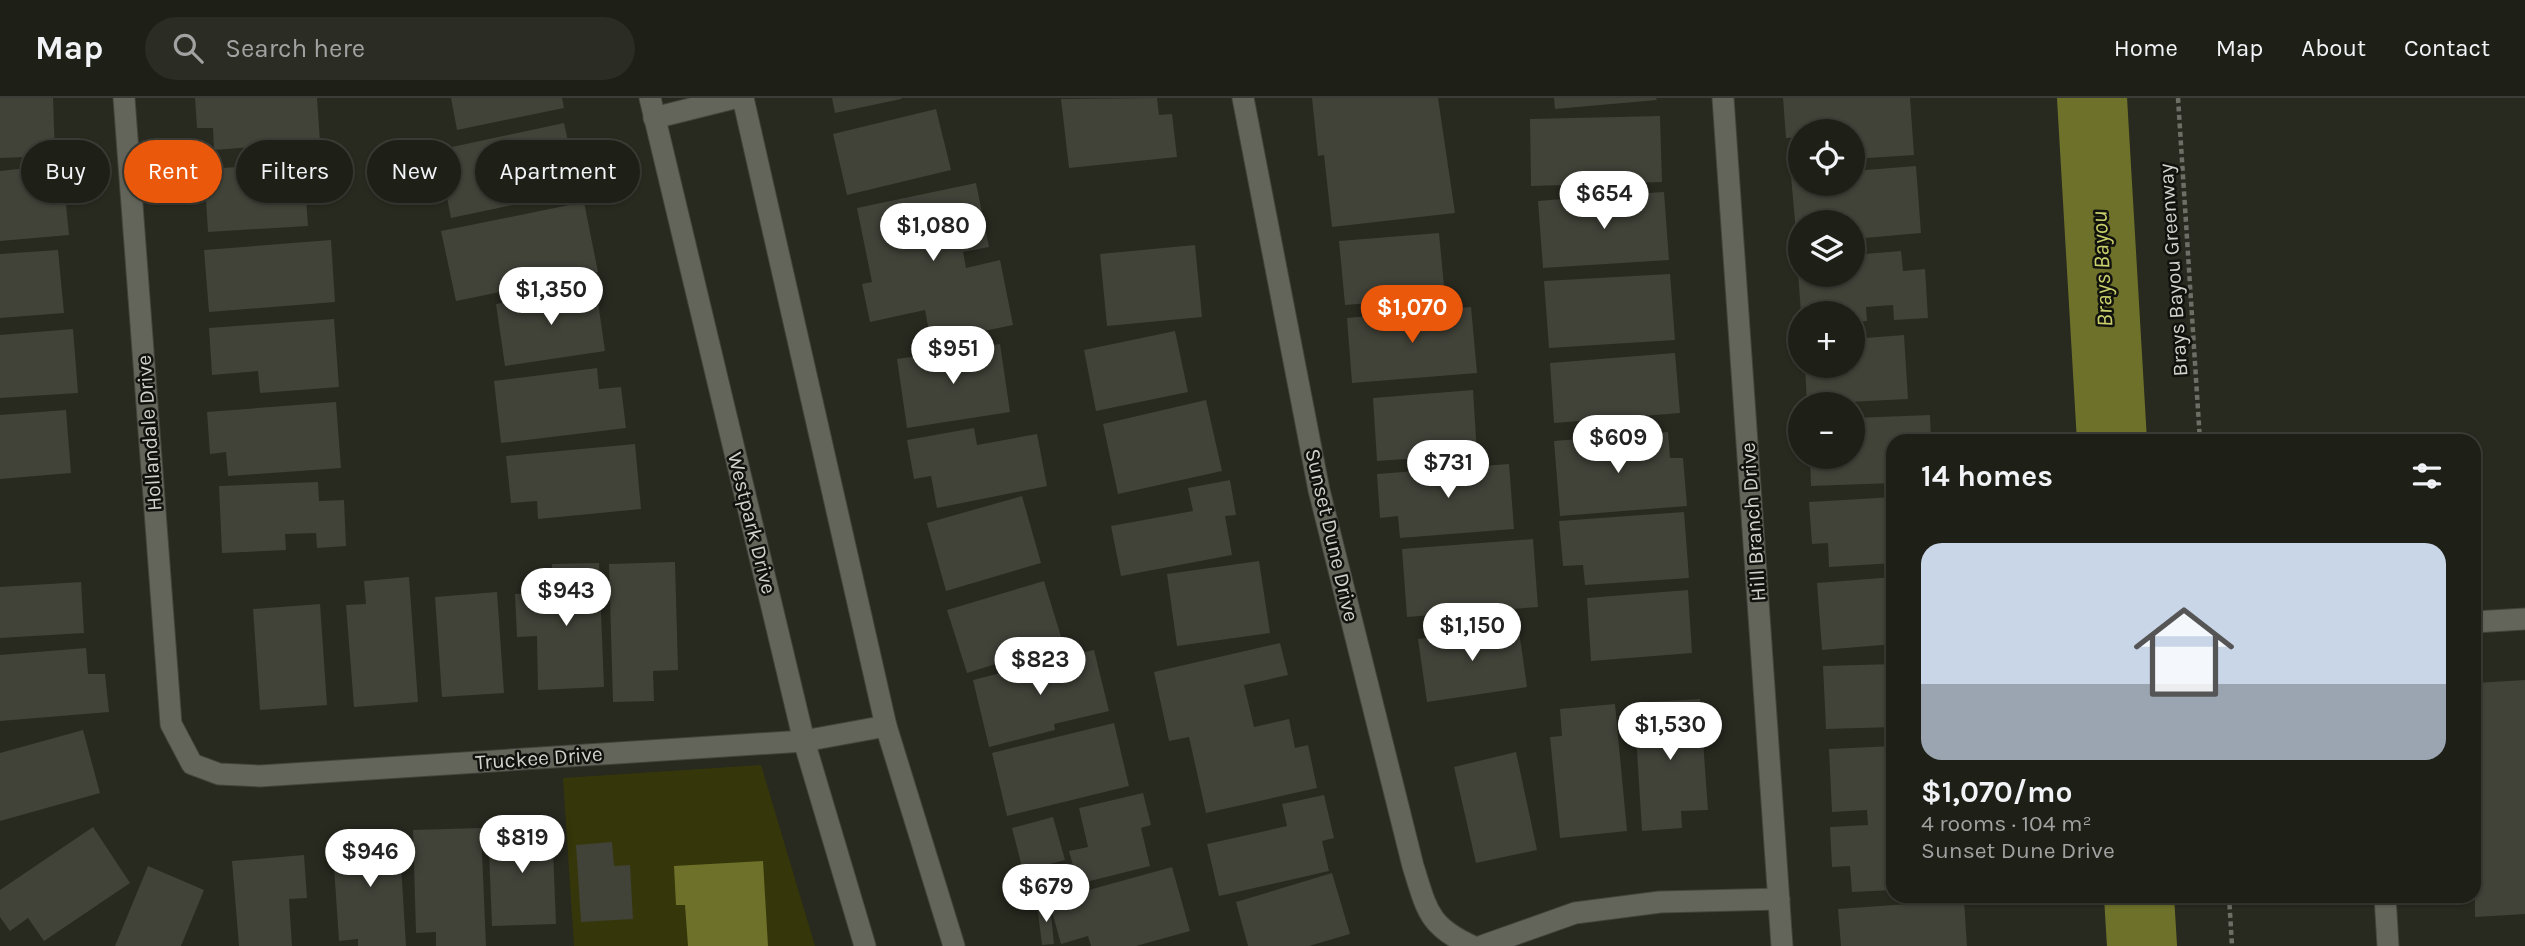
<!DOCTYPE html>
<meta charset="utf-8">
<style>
body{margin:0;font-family:Karla,sans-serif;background:#2b2c24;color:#f1f3f6;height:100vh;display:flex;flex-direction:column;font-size:26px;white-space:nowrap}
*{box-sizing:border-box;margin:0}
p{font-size:23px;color:#a1a2a1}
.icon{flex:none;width:38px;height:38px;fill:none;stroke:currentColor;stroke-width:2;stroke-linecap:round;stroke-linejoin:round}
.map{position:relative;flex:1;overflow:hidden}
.sheet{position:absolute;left:1886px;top:336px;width:595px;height:469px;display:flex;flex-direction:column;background:#1e1f17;border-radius:21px;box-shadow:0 2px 5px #0004,0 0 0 2px #3c3d36}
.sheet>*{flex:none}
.banner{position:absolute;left:21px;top:42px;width:665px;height:63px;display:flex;gap:14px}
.buttons{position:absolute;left:1788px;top:21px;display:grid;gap:14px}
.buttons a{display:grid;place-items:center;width:77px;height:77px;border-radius:50%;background:#1e1f17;box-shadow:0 2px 5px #0004,0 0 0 2px #3c3d36;font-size:35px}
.price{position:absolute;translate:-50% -60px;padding:0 16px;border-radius:24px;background:#fff;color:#222;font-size:23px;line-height:46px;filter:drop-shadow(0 2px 4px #0008)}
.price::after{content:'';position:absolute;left:50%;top:42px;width:21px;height:16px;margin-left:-10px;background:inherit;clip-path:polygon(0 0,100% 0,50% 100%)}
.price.active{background:#ea580c;color:#fff}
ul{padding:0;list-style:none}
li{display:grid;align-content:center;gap:14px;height:371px;padding:0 35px}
li span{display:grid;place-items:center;height:217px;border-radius:21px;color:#555}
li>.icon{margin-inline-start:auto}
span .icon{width:126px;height:126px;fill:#fffc;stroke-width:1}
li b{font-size:30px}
h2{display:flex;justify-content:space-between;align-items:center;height:84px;padding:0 35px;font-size:30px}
.tag{padding:0 24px;border-radius:32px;background:#1e1f17;box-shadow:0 2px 5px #0004,0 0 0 2px #3c3d36;font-size:24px;line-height:63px}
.tag.active{background:#ea580c;color:#fff}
header{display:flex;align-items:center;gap:42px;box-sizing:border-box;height:98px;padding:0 35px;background:#1e1f17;border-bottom:2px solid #3c3d36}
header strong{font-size:33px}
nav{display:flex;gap:38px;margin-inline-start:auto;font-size:24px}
.search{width:490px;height:63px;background:#2b2c24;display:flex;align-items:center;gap:18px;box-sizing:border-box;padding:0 24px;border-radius:38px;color:#a1a2a1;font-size:26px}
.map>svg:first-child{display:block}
.green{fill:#35370a}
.water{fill:#6d7129}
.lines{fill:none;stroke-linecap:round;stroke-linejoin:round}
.river{stroke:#6d7129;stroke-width:70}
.building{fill:#414238}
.lane-casing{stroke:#43443c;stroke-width:23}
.street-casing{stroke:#43443c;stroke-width:23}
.secondary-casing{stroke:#43443c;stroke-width:23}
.path{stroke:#6d6e66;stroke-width:4.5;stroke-dasharray:5 3.5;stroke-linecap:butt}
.lane{stroke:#64655a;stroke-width:21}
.street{stroke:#64655a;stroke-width:21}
.secondary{stroke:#64655a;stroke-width:21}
.labels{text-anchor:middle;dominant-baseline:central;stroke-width:5;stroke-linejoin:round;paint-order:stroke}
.street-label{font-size:21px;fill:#d1d2cc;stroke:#11110d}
.water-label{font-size:23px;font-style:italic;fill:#c9d06c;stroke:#11110d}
</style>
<header>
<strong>Map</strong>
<div class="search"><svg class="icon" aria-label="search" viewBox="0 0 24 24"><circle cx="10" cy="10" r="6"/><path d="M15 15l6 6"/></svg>Search here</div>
<nav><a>Home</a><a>Map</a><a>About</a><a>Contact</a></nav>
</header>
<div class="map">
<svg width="2525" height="848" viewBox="0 0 2525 848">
<rect width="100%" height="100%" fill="#28291f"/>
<!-- green -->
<path class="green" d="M761 667 815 848H574L563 680Z"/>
<!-- water -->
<path class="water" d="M763 763 768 848H688L685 807H676L674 768Z"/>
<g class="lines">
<!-- river -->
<g class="river">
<path d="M2092 0 2112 343"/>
<path d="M2139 798 2142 848"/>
</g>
</g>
<!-- building -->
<g class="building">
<path d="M0 0H53L55 58 0 60Z"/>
<path d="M195 0H317L320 44 214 52 213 30H197Z"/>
<path d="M451 0H562L564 10 457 32Z"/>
<path d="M832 0H901V1L835 15Z"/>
<path d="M1157 0 1159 17 1172 16 1177 59 1069 70 1061 1Z"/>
<path d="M1312 0H1438L1455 115 1332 129 1324 57 1318 58Z"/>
<path d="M1554 0H1656L1657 2 1555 11Z"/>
<path d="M1783 0H1910L1914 57 1853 61V33H1801V39L1786 40Z"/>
<path d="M936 11 951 72 847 97 833 36Z"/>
<path d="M1660 18 1662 84 1531 88 1530 21Z"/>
<path d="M564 25 579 93 451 120 438 52Z"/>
<path d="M62 66 69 137 0 143V73Z"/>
<path d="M289 66 290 87 305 86 308 128 208 134 204 71Z"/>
<path d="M1916 68 1921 135 1853 141V124H1801V146H1797L1791 78 1801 77V86H1853V73Z"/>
<path d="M976 85 989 149 963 154 966 170 1000 162 1013 227 931 244 925 212 870 224 862 186 872 184 857 110Z"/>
<path d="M1664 94 1669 162 1543 170 1538 103 1574 100V115L1599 113V98Z"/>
<path d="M584 104 598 174 456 203 441 133Z"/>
<path d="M1439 135 1445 199 1345 207 1339 143Z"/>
<path d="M331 142 335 204 209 214 204 152Z"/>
<path d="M1195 147 1202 219 1107 228 1100 156Z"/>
<path d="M58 152 64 215 0 220V156Z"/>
<path d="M1901 153 1903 173 1925 171 1928 220 1894 222 1893 207 1866 209 1867 223 1853 224V215H1801L1797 161H1801V177H1853V157Z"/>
<path d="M1670 176 1675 242 1549 250 1544 183Z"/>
<path d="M596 190 605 253 505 268 496 206Z"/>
<path d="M1471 209 1477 275 1352 285 1347 220Z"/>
<path d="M334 221 339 289 260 295 258 273 212 277 209 230Z"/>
<path d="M73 231 78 295 0 300V237Z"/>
<path d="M1175 233 1188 294 1096 313 1084 252Z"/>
<path d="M1904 237 1908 301 1807 306 1805 268H1853V241Z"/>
<path d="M1000 246 1010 314 907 330 897 261Z"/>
<path d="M1675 255 1680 315 1554 325 1550 265Z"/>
<path d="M597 270 599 291 621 289 626 330 501 345 494 283Z"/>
<path d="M1473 292 1477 356 1377 363 1373 300Z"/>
<path d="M1206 302 1222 373 1118 396 1103 326Z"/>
<path d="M336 304 341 370 228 378 226 354 210 356 207 314Z"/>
<path d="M66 312 71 375 0 381V317Z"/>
<path d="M1930 317 1931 343H1894V385L1811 388 1810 359H1853V320Z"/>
<path d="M974 330 977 347 1037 336 1047 388 937 410 931 378 914 381 907 342Z"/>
<path d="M1668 334 1670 360H1683L1687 408 1560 418 1554 343Z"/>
<path d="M635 346 641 411 538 421 537 403 511 405 506 358Z"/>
<path d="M1509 366 1514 431 1400 440 1398 418 1380 420 1377 376Z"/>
<path d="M1230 382 1236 417 1225 418 1232 457 1121 478 1111 428 1193 413 1188 390Z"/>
<path d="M318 384 319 403 344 402 346 448 317 450 316 435 285 436 286 452 222 455 219 388Z"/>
<path d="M1022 398 1041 465 946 493 927 425Z"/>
<path d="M1894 399V465L1829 469 1828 445 1812 446 1809 404Z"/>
<path d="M1684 414 1689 480 1585 487 1583 467 1563 468 1559 423Z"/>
<path d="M1533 441 1538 509 1407 519 1402 451Z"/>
<path d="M1259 463 1270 535 1177 548 1167 476Z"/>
<path d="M675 464 678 572 653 573 654 603 613 604 609 466Z"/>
<path d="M599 465 604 589 538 592 537 538 517 539 515 496 553 495 552 466Z"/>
<path d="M409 479 418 604 354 609 346 507 366 506 364 483Z"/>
<path d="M1894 479V546L1822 552 1817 485Z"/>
<path d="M1044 483 1063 545 967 575 947 512Z"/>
<path d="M81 484 84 535 0 540V489Z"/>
<path d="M1688 492 1692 555 1591 563 1587 500Z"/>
<path d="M497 494 504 595 442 599 435 499Z"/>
<path d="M320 506 327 607 260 612 253 511Z"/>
<path d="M1518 526 1527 589 1427 604 1418 541Z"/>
<path d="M1280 545 1288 577 1244 587 1254 629 1289 621 1295 650 1308 647 1317 690 1206 715 1189 639 1169 643 1154 574Z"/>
<path d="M86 550 88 576H105L109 614 0 623V557Z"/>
<path d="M1094 552 1109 613 1054 626 1055 632 989 649 973 582Z"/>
<path d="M1894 566V629L1826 631 1823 568Z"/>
<path d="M2525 582V816L2475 819 2474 585Z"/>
<path d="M1700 601 1708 712 1681 713 1682 730 1642 733 1634 605Z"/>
<path d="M1615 606 1627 733 1560 740 1550 639 1562 638 1560 611Z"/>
<path d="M1114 625 1129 688 1007 718 992 655Z"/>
<path d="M83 632 100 695 0 723V655Z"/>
<path d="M1894 648V792L1852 794 1850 768 1832 769 1830 729 1868 727 1867 712 1832 714 1829 651Z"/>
<path d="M1516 654 1537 752 1476 765 1454 669Z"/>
<path d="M1143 695 1151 727 1141 730 1150 768 1078 786 1069 753 1088 749 1079 710Z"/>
<path d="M1324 697 1334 740 1322 743 1329 773 1219 798 1207 746 1287 728 1282 706Z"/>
<path d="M1053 719 1065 762 1023 773 1012 730Z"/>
<path d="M552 726 556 826 492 828 488 728Z"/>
<path d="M93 729 130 785 44 843 28 820 10 833 0 819V792Z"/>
<path d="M481 730 486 848H436V834L416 835 413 732Z"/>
<path d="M399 734 406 848H358V841L339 843 332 739Z"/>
<path d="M612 744 614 768 630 767 633 821 581 824 576 747Z"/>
<path d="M304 757 307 800 289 801 292 848H239L232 763Z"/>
<path d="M148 768 204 792 181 848H115Z"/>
<path d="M1172 769 1190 833 1136 848H1091L1088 838 1061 846 1049 803Z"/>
<path d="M1332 775 1350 836 1309 848H1248L1236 804Z"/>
<path d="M1964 802 1967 848H1841L1838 811Z"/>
<path d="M1050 806 1054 846 1042 847 1037 807Z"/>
</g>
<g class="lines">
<defs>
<g id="lane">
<path d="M2474 524 2525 521"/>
<path d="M2385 798 2388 848"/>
</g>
<g id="street">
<path d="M124 0 171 626 192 666 219 676 260 678 804 643 886 628"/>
<path d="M1243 0 1319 392 1413 768C1427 812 1428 828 1472 848"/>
<path d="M1723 0 1782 848"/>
<path d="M1482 848 1575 815 1660 804 1779 801"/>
</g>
<g id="secondary">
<path d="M650 0 804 643 865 848"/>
<path d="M743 0 886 628 954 848"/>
<path d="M654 20 734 0"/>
</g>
</defs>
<!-- lane casing -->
<use href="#lane" class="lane-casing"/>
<!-- street casing -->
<use href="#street" class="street-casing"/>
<!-- secondary casing -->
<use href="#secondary" class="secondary-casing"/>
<!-- path -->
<g class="path">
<path d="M2178 0 2200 343"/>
<path d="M2229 798 2232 848"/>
</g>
<!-- lane -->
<use href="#lane" class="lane"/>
<!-- street -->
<use href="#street" class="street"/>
<!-- secondary -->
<use href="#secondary" class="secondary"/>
</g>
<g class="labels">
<!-- street labels -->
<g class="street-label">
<text transform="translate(2173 172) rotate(-94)">Brays Bayou Greenway</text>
<text transform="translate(149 335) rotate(-94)">Hollandale Drive</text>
<text transform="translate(1753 424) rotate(-94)">Hill Branch Drive</text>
<text transform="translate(752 425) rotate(76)">Westpark Drive</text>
<text transform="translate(1332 437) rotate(77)">Sunset Dune Drive</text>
<text transform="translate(539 660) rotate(-4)">Truckee Drive</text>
</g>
<!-- water labels -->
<g class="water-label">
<text transform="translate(2102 171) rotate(-93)">Brays Bayou</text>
</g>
</g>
</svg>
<div class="buttons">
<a><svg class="icon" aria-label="locate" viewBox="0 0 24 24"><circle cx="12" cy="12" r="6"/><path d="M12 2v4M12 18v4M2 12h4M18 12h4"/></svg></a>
<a><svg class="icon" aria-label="layers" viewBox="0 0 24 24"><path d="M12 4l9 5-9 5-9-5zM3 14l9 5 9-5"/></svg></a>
<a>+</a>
<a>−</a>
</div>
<b class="price" style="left:1604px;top:133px">$654</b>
<b class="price" style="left:933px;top:165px">$1,080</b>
<b class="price" style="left:551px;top:229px">$1,350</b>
<b class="price active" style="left:1412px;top:247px">$1,070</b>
<b class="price" style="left:953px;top:288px">$951</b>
<b class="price" style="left:1618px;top:377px">$609</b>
<b class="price" style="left:1448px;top:402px">$731</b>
<b class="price" style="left:566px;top:530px">$943</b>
<b class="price" style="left:1472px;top:565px">$1,150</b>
<b class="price" style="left:1040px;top:599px">$823</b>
<b class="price" style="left:1670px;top:664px">$1,530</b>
<b class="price" style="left:522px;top:777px">$819</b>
<b class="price" style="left:370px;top:791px">$946</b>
<b class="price" style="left:1046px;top:826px">$679</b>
<div class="banner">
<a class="tag">Buy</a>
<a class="tag active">Rent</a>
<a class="tag">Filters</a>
<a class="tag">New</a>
<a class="tag">Apartment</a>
</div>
<section class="sheet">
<h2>14 homes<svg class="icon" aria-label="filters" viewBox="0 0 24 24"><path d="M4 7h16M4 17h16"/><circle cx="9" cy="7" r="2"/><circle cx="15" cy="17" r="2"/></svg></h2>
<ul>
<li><span style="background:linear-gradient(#c9d6e8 65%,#9aa5b1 0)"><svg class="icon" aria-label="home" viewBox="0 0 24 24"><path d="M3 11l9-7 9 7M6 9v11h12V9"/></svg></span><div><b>$1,070/mo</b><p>4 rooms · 104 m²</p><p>Sunset Dune Drive</p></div></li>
</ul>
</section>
</div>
